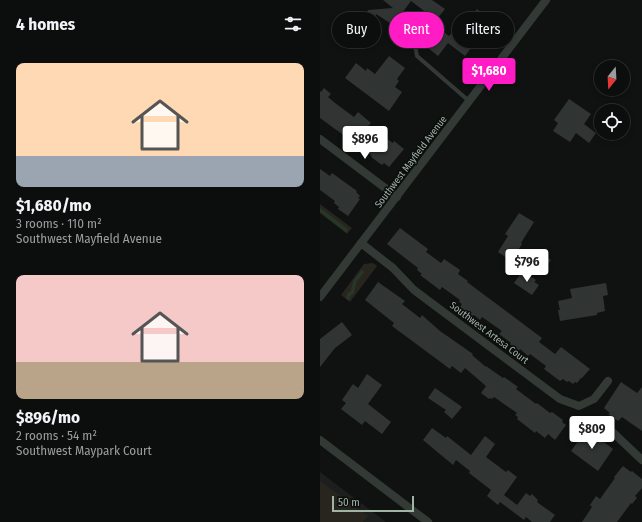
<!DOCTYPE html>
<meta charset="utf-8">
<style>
body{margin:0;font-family:"Fira Sans Condensed",sans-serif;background:#151717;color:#f1f3f6;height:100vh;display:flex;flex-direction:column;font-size:15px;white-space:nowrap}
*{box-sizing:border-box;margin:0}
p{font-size:13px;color:#9a9c9e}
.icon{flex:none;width:22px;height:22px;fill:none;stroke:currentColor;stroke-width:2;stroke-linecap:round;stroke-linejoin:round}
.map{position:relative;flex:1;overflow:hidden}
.details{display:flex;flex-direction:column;background:#0c0e0e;width:320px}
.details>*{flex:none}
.hud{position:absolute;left:12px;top:12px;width:250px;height:36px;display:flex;gap:8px}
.needle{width:26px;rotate:198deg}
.buttons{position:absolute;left:274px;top:60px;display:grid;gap:8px}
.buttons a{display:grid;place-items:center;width:36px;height:36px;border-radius:50%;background:#0c0e0e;box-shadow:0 2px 6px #0003,0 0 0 1px #2c2e2e;font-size:20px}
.scale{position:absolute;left:12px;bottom:10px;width:82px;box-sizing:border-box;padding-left:4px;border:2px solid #a0b4a6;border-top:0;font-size:11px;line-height:14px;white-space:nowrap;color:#a0b4a6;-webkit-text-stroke:3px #0c0d0d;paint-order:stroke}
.price{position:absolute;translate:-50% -34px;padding:0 9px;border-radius:4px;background:#fff;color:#222;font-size:13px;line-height:26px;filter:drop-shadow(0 1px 2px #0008)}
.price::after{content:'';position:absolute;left:50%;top:24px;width:12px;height:9px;margin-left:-6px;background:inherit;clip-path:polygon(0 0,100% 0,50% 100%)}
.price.selected{background:#ff1cc4;color:#fff}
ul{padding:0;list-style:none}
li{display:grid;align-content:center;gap:8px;height:212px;padding:0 16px}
li span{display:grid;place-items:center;height:124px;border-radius:8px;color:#555}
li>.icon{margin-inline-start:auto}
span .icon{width:72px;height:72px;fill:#fffc;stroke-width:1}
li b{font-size:17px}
h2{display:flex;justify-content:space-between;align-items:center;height:48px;padding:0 16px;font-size:17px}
.chip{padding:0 14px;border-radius:18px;background:#0c0e0e;box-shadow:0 2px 6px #0003,0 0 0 1px #2c2e2e;font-size:14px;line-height:36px}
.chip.selected{background:#ff1cc4;color:#fff}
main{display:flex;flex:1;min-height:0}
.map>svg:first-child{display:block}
.built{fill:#1c1f1e}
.green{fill:#28251f}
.water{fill:#263727}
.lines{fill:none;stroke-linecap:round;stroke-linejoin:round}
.stream{stroke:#263727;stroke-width:3.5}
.building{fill:#303432}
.lane{stroke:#333a36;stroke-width:4}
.street{stroke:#333a36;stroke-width:8}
.labels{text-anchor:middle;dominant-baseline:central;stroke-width:3;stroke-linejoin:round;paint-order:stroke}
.street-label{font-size:10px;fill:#a0b4a6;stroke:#0c0d0d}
</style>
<main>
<section class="details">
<h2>4 homes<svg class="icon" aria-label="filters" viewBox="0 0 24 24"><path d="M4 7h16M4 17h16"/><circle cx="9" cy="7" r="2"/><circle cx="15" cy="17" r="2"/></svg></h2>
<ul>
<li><span style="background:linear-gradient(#ffd9b3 75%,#9aa5b1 0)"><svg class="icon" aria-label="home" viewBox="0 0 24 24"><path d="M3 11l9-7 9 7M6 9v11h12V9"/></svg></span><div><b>$1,680/mo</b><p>3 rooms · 110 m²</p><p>Southwest Mayfield Avenue</p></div></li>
<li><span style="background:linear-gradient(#f6c9c9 70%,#b9a48a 0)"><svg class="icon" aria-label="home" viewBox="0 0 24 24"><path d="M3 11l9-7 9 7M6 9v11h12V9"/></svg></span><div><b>$896/mo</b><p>2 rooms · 54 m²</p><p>Southwest Maypark Court</p></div></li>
</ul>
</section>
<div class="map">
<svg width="322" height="522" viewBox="0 0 322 522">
<rect width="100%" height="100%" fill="#101212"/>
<!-- built -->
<path class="built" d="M0 472 66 522H0Z"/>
<!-- green -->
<g class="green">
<path d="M0 204 32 228 27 234 0 213Z"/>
<path d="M53 263 57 266 30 302 21 295 44 264Z"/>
<path d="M0 481 48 516 43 522H0Z"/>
</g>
<!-- water -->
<path class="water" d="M223 254 231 260 220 276 212 271Z"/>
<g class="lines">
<!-- stream -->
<g class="stream">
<path d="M0 210 26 230"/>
<path d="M28 298 29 294 32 293 35 281 42 272"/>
</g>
</g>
<!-- building -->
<g class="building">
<path d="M63 0H112L125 9 116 20 91 1 73 25 56 14 55 21H47L46 14 48 10 73 8Z"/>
<path d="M157 9 170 20 167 24 170 27 157 46 154 44 145 56 128 43 118 56 108 48 121 30 129 36 145 17 147 18 150 13 153 15Z"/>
<path d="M69 56 85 68 77 79 79 81 75 87 82 92 69 111 25 78 36 63 46 71 47 68 55 74Z"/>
<path d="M4 88 11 94 8 97 15 103 34 117 38 112 51 123 48 126 73 143 74 141 84 149 69 167 64 163 62 165 51 157 52 156 0 118V91L1 92Z"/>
<path d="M249 99 271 114 264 124 276 133 269 143 256 133 250 142 233 131 238 123 234 120Z"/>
<path d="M0 169 10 176 12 173 37 191 36 192 40 196 38 198 40 199 28 216 18 209 19 207 14 203 15 201 0 190Z"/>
<path d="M199 213 214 222 201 243 202 244 191 261 178 252 188 236 185 234Z"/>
<path d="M80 228 108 249 106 252 121 263 124 259 140 270 138 274 148 281 147 282 222 338 219 342 235 354 241 347 270 369 262 378H261L257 383 255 382 253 384 249 381 247 382 243 379 240 381 224 369 226 366 210 354 208 356 200 349 199 351 190 344 191 343 179 334 182 331 162 317 160 320 154 315 152 316 140 307 142 304 139 302 140 300 122 287 120 290 100 275 102 274 97 270 98 268 67 244Z"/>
<path d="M201 273 204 275 206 273 216 280 214 282 219 285 212 295 194 283Z"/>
<path d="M58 282 85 301 82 304 100 318 102 315 120 331 153 354 152 355 166 367V366L183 378 184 377 198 387 196 389 216 404 217 403 230 413 232 412 243 420 242 422 246 425 235 440 228 434 225 438 216 431 215 433 197 419 198 417 195 415 197 413 174 397 172 399 170 398 169 399 161 393 166 386 145 368 141 373 132 366 130 369 72 326 74 323 45 300Z"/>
<path d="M286 283 288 295 283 296 285 311 277 313V315L240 321 238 310H240L238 301 252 298 250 289Z"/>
<path d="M22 322 32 335 15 348 0 367V339Z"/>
<path d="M47 374 62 385 48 404 71 422 62 434 45 421 42 425 21 409 26 403 22 400 33 384 38 388Z"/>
<path d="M301 382 317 393 322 387V431L302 417 298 421 288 414 290 413 284 408Z"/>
<path d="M115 388 142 407 132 419 124 412 126 410 108 398Z"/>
<path d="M112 428 126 438 127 436 151 455 165 436 175 444 166 457 186 472 188 470 197 477 184 495 197 505 206 493 210 496 212 494 218 500 217 502 235 515 230 522H212L206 517 204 520 180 502 178 505 167 496 171 490 149 473 150 471 136 460 133 465 103 440Z"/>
<path d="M267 429 293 449 278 471 251 451Z"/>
<path d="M303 466 311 472 312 471 322 479V488L315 496 317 498 312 504 311 503 297 522H262L272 507 270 505 276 496 280 499 295 478 294 477Z"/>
</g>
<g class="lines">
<!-- lane -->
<path class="lane" d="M99 24C95 36 94 44 97 56L149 101"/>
<!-- street -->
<g class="street">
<path d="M0 139 77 197"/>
<path d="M41 243 73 268 94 290 240 399 259 406 274 399 288 381"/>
<path d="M0 297 226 0"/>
<path d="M283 423 322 460"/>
<path d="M0 440 108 522"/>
</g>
</g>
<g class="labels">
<!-- street labels -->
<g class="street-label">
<text transform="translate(91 162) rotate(-53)">Southwest Mayfield Avenue</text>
<text transform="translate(169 333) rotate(37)">Southwest Artesa Court</text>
</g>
</g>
</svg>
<div class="buttons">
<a><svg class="needle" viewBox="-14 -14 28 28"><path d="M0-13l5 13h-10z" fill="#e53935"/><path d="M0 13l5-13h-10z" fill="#9a9c9e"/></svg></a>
<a><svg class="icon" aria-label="locate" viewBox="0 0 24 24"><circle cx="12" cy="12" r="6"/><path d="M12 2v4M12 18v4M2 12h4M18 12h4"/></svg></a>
</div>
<div class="scale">50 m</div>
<b class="price selected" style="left:169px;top:92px">$1,680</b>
<b class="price" style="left:45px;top:160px">$896</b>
<b class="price" style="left:207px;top:283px">$796</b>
<b class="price" style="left:272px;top:450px">$809</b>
<div class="hud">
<a class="chip">Buy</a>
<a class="chip selected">Rent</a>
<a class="chip">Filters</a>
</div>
</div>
</main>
